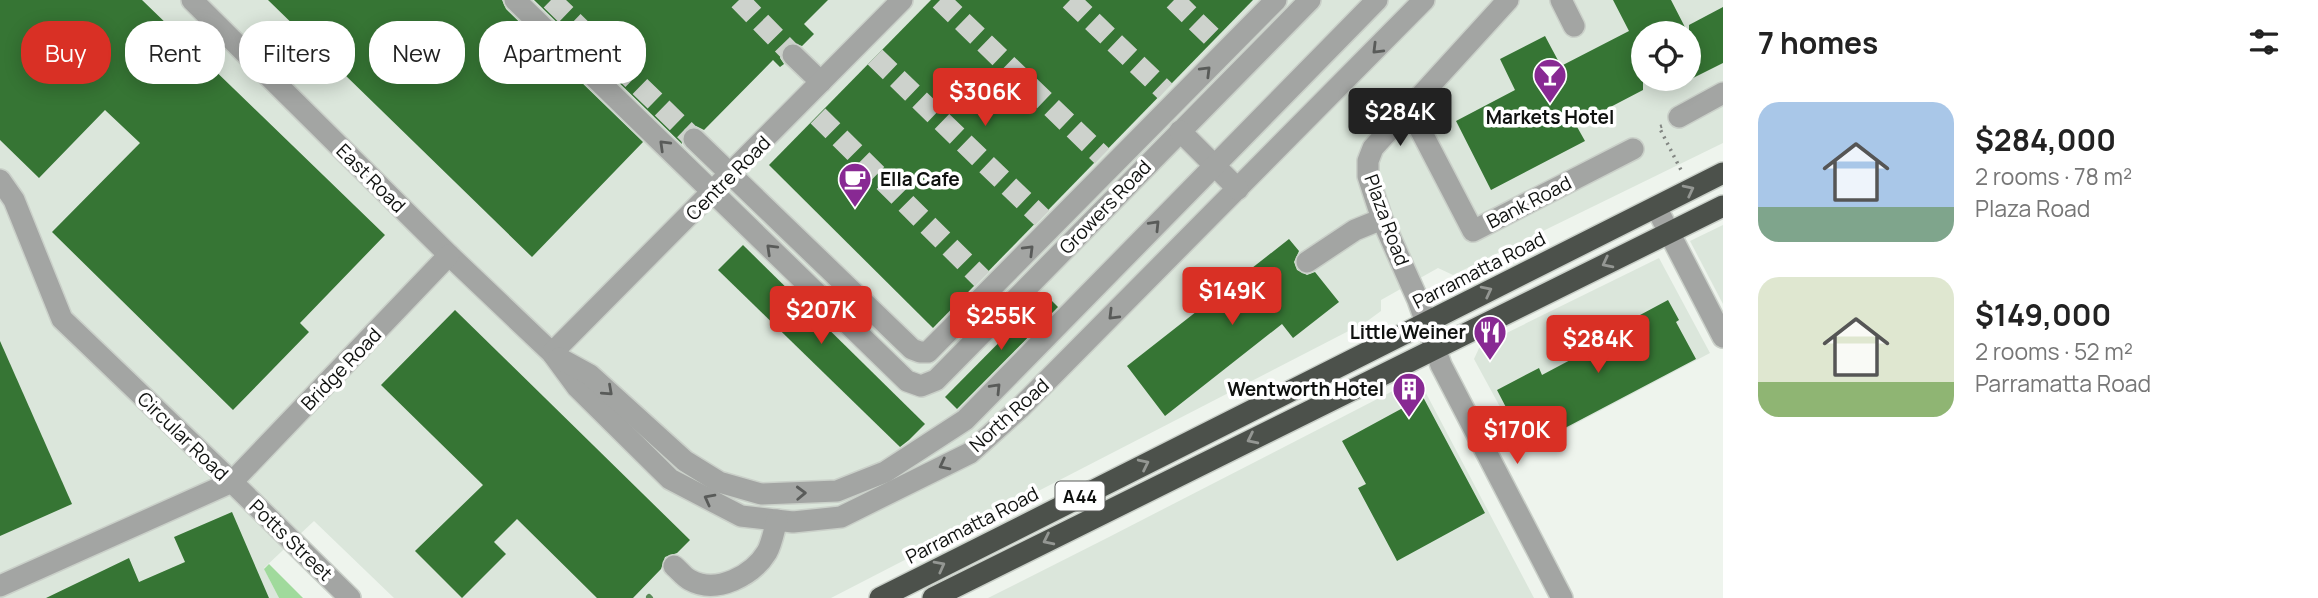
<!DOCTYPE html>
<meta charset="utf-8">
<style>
body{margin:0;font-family:Manrope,sans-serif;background:#f2f2f2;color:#222;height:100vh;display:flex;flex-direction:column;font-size:26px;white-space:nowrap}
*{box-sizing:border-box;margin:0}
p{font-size:23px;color:#767676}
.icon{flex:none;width:38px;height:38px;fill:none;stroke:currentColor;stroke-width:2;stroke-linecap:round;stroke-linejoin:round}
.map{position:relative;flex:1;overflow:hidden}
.drawer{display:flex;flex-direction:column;background:#fff;width:595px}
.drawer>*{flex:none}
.banner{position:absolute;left:21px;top:21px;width:665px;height:63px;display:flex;gap:14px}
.fabs{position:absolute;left:1631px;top:21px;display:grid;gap:14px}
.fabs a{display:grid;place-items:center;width:70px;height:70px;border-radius:50%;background:#fff;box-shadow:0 4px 18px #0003;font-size:35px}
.price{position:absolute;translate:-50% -60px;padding:0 16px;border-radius:7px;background:#d93025;color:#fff;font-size:23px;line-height:46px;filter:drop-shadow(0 2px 4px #0008)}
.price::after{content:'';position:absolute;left:50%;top:42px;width:21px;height:16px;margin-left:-10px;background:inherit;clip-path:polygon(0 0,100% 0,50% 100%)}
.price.current{background:#222;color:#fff}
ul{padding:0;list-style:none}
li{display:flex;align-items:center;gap:21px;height:175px;padding:0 35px}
li span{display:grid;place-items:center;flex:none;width:196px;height:140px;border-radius:21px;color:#555}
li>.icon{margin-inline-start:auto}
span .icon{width:84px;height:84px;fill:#fffc;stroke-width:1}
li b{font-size:30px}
h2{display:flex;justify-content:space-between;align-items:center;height:84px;padding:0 35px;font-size:30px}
.pill{padding:0 24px;border-radius:28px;background:#fff;box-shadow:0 4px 18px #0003;font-size:24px;line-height:63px}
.pill.current{background:#d93025;color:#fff}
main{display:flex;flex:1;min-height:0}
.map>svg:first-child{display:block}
.built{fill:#dbe6db;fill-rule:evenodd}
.green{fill:#a0da9c}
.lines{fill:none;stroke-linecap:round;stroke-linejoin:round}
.stream{stroke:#5b8958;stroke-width:6}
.building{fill:#367534}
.minor-tunnel{stroke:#cdd2cc;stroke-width:21;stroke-dasharray:21 10;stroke-linecap:butt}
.minor-casing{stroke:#cad0c9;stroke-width:24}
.highway-casing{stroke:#cad0c9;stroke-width:24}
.path{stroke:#828682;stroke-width:3.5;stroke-dasharray:2 5;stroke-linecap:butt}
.minor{stroke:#a3a5a3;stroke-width:21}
.highway{stroke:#4c514b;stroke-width:21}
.oneway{stroke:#595b59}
.oneway2{stroke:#949793}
.labels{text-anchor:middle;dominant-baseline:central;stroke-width:7;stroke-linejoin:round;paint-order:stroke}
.shield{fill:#fff;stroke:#575857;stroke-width:2}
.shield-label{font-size:18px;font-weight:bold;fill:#0f110f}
.poi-label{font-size:19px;font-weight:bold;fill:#0f110f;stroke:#fff;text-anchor:end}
.street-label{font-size:19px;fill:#0f110f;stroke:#fff}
</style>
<main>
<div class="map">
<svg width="1723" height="598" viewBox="0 0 1723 598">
<rect width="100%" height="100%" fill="#eef4ed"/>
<!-- built -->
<g class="built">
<path d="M0 0H1723V143L1453 275 1438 268 1381 300V311L1366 322 831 598H394L314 521 264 568 279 598H0ZM1643 33H1689V79H1643Z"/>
<path d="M1723 225V304L1690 241Z"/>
<path d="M1659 258 1710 353 1524 451 1474 359 1480 346Z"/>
<path d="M1418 378 1534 598H988L1109 537Z"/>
</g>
<!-- green -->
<path class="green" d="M269 564 303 598H279L264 569Z"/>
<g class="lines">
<!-- stream -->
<path class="stream" d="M649 597 650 598"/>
</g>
<!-- building -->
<g class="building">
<path d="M0 0H142L385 235 300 323 309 332 233 410 52 232 140 143 105 110 39 178 0 140Z"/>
<path d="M268 0H502L506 9 643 142 532 257Z"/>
<path d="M534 0H828L804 24 814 34 802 46 790 42 783 46 780 58 784 64 780 67 773 60 704 130 696 126 685 129 681 137 682 144Z"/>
<path d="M931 0H1253L933 328 769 165Z"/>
<path d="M1613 0H1671L1688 33H1643V90L1576 125 1585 141 1491 190 1456 121 1515 90 1500 59 1545 36 1561 66 1629 31Z"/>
<path d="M1723 7V63L1689 80V25Z"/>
<path d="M1289 239 1299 251 1294 262 1297 270 1307 275 1315 272 1339 302 1293 338 1282 324 1165 416 1127 366Z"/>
<path d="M743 245 925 424 909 440 900 447 718 270Z"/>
<path d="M1046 295 1058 307 957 409 945 397Z"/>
<path d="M1668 300 1679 320 1676 322 1696 359 1527 448 1497 390 1539 368 1542 375 1574 358 1571 352Z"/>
<path d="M455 310 690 540 677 553 665 557 661 569 633 598H597L517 519 494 542 506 554 462 598 415 551 483 485 381 385Z"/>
<path d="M0 341 72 504 0 536Z"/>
<path d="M1423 397 1485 513 1397 561 1358 488 1366 484 1342 441Z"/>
<path d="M232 512 269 598H46L129 558 139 582 185 562 174 537Z"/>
</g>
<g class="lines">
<!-- minor-tunnel -->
<g class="minor-tunnel">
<path d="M551 0 694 139"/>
<path d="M739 0 793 55"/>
<path d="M940 0 1102 156"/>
<path d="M1070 0 1165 91"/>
<path d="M1174 0 1215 40"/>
<path d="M875 57 1042 218"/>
<path d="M818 116 982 279"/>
</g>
<defs>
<g id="minor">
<path d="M192 0 449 255 552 353 577 387 670 479 741 516 793 522 841 517 970 453 1020 408 1424 0"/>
<path d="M515 0 907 381 921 386 936 380 1310 0"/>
<path d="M1508 0 1373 148 1368 161V176L1382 219 1418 300 1441 365 1562 598"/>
<path d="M1561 0 1574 26"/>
<path d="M793 55 821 82"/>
<path d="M1409 108 1473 231 1633 149"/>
<path d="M1679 117 1723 93"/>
<path d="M1180 131 1238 189"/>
<path d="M694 139 912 349 920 352H928L1276 0"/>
<path d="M0 180 14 200 62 319 232 482 0 586"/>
<path d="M1656 207 1723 337"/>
<path d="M1307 262 1355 230 1382 219"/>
<path d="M552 353 902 0"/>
<path d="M559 358 590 375 685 461 719 482 761 494 837 491 885 472 965 420 1377 0"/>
<path d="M674 566C679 570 684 577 690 580 717 595 753 575 767 552 772 543 774 530 777 520"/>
<path d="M350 598 232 482 449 255"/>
</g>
<g id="highway">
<path d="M880 598 1723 173"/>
<path d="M933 598 1723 206"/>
</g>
</defs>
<!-- minor casing -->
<use href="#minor" class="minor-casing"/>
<!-- highway casing -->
<use href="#highway" class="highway-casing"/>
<!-- path -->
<path class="path" d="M1662 126 1659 127 1681 170"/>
<!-- minor -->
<use href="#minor" class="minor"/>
<!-- highway -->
<use href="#highway" class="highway"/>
</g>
<!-- one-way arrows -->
<defs><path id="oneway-chevron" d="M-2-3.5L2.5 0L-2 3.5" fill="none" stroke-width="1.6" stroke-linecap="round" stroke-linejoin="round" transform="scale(1.75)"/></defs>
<g class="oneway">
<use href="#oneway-chevron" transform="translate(1377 49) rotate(135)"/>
<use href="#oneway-chevron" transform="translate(1206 71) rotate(-45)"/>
<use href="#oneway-chevron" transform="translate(664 145) rotate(-136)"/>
<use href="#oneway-chevron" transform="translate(1155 225) rotate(-46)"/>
<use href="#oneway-chevron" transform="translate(771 249) rotate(-136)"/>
<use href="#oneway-chevron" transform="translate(1029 250) rotate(-45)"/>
<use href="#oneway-chevron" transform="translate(1113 315) rotate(135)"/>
<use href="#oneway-chevron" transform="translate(996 388) rotate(-46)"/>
<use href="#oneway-chevron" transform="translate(608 391) rotate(42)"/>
<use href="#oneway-chevron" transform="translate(944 465) rotate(153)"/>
<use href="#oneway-chevron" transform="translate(801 493) rotate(-2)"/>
<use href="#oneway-chevron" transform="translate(709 499) rotate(-152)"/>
</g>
<g class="oneway2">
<use href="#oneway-chevron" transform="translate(1689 190) rotate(-27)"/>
<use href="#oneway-chevron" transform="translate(1607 263) rotate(153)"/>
<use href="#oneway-chevron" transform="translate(1487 291) rotate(-27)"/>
<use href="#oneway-chevron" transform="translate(1252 439) rotate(154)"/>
<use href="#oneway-chevron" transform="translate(1144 464) rotate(-26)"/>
<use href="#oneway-chevron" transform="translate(1048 540) rotate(154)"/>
<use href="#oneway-chevron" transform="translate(940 566) rotate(-28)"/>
</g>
<!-- icons -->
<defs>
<symbol id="bar-pin" viewBox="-11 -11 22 30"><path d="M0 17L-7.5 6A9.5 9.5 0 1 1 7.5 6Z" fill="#882993" stroke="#fff"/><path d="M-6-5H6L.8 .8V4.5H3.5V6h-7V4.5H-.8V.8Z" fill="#fff"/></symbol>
<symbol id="cafe-pin" viewBox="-11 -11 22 30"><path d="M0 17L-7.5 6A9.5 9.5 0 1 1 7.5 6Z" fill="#882993" stroke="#fff"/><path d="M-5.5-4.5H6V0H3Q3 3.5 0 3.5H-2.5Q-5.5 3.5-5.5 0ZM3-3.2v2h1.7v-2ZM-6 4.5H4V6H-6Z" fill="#fff"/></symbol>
<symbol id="restaurant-pin" viewBox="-11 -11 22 30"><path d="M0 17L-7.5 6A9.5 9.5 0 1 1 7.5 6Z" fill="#882993" stroke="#fff"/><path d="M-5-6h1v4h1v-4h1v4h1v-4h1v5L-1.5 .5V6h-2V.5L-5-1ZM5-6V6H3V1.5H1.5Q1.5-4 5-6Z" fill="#fff"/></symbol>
<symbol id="building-pin" viewBox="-11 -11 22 30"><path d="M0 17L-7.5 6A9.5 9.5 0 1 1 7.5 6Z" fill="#882993" stroke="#fff"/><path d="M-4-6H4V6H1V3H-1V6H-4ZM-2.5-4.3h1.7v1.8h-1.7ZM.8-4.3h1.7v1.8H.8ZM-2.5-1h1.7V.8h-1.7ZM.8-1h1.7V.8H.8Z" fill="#fff"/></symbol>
</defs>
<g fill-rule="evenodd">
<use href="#bar-pin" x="1531" y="56" width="38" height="52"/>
<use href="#cafe-pin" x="836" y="160" width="38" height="52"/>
<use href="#restaurant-pin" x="1471" y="313" width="38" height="52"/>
<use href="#building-pin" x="1390" y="370" width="38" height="52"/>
</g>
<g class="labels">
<!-- shield labels -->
<rect class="shield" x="1055.5" y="481.5" width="49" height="29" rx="5"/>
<g class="shield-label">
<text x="1080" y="496">A44</text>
</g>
<!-- poi labels -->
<g class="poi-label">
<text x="1550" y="117" text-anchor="middle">Markets Hotel</text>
<text x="880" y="179" text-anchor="start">Ella Cafe</text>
<text x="1466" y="332">Little Weiner</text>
<text x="1384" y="389">Wentworth Hotel</text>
</g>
<!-- street labels -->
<g class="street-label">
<text transform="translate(371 178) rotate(45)">East Road</text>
<text transform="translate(728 178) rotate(-45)">Centre Road</text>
<text transform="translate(1529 202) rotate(-27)">Bank Road</text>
<text transform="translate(1105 207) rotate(-46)">Growers Road</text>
<text transform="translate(1387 220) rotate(70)">Plaza Road</text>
<text transform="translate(1479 270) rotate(-27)">Parramatta Road</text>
<text transform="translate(341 369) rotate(-46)">Bridge Road</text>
<text transform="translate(1009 415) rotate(-42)">North Road</text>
<text transform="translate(183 436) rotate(44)">Circular Road</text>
<text transform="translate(972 525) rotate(-27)">Parramatta Road</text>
<text transform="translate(291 540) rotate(44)">Potts Street</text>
</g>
</g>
</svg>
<div class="fabs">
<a><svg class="icon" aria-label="locate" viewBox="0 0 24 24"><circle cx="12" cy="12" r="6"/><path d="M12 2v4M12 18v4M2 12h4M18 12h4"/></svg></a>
</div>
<b class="price" style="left:985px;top:128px">$306K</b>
<b class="price current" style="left:1400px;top:148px">$284K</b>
<b class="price" style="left:1232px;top:327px">$149K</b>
<b class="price" style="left:821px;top:346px">$207K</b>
<b class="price" style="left:1001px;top:352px">$255K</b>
<b class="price" style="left:1598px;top:375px">$284K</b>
<b class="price" style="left:1517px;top:466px">$170K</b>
<div class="banner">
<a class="pill current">Buy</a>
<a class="pill">Rent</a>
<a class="pill">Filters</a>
<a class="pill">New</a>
<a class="pill">Apartment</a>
</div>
</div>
<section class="drawer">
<h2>7 homes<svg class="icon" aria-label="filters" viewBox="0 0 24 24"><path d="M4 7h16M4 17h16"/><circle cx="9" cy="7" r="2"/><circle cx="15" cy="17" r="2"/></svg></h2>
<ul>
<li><span style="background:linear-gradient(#a9c7e8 75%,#7fa58c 0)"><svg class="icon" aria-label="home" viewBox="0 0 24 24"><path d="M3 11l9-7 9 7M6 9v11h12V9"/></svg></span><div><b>$284,000</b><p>2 rooms · 78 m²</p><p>Plaza Road</p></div></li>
<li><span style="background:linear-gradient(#dfe7d0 75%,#8fb573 0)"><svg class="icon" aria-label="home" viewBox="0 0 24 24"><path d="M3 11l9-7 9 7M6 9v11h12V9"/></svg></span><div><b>$149,000</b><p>2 rooms · 52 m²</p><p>Parramatta Road</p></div></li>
</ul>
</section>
</main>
